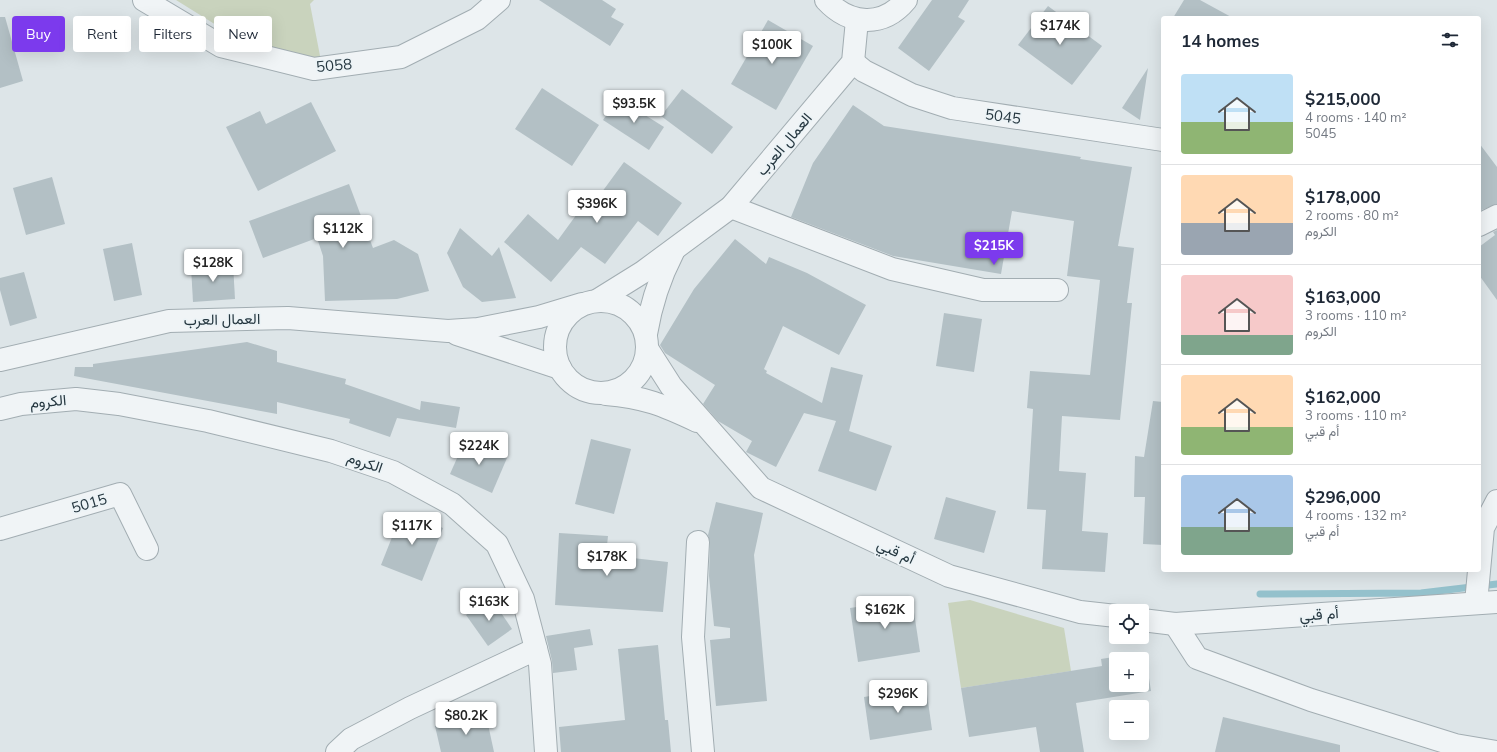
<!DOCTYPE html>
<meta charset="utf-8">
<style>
body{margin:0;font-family:Mulish,Vazirmatn,sans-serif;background:#f6f6f7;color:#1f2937;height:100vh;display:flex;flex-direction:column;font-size:15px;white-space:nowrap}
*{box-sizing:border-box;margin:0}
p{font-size:13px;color:#747a83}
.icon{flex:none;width:22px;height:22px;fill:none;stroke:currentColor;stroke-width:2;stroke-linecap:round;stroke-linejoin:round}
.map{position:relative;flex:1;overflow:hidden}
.details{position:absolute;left:1161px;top:16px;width:320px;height:556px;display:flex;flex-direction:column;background:#fff;border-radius:4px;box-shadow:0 4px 16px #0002}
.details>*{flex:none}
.banner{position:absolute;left:12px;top:16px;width:380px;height:36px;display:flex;gap:8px}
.tools{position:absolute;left:1109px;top:604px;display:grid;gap:8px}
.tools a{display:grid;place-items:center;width:40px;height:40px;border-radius:4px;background:#fff;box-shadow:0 4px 16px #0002;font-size:20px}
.price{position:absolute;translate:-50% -34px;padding:0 9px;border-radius:4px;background:#fff;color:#222;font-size:13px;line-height:26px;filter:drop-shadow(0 1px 2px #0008)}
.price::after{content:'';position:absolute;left:50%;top:24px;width:12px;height:9px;margin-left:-6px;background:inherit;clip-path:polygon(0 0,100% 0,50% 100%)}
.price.on{background:#7c3aed;color:#fff}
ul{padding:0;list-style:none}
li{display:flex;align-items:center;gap:12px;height:100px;padding:0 20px}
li+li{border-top:1px solid #e0e1e3}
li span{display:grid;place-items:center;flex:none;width:112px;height:80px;border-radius:4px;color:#555}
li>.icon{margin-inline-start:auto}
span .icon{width:48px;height:48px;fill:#fffc;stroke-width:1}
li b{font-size:17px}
h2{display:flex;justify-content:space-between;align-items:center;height:48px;padding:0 20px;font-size:17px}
.tag{padding:0 14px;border-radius:4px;background:#fff;box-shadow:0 4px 16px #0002;font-size:14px;line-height:36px}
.tag.on{background:#7c3aed;color:#fff}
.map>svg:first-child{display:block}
.green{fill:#c9d3bd}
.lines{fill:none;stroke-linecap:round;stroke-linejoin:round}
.stream{stroke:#94c1cc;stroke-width:7}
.building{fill:#b3c0c5;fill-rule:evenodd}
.minor-casing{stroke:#a2adb2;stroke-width:24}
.minor{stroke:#f0f4f6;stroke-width:22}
.labels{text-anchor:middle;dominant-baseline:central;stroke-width:3.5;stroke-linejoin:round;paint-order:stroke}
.street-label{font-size:15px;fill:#253740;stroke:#ecf3f6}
</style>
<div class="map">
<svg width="1497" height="752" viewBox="0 0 1497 752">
<rect width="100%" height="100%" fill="#dde5e8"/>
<!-- green -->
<g class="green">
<path d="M176 0H314L310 4 321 61 237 38Z"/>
<path d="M970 600 1064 628 1071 671 961 688 948 603Z"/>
</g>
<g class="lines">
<!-- stream -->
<path class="stream" d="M1260 594 1421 593 1497 584"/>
</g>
<!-- building -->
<g class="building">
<path d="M539 0H602L616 9 611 17 624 24 610 46Z"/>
<path d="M932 0H969L958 17 965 21 929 71 898 48Z"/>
<path d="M1184 0H1200L1233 18H1173Z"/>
<path d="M1048 6 1102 46 1072 85 1018 45Z"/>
<path d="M0 17H5L23 81 0 88Z"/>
<path d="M768 20 813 46 776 110 731 84Z"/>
<path d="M1148 68 1140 120 1122 108Z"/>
<path d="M542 88 599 125 572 166 515 129Z"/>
<path d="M682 89 733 127 712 154 661 116Z"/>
<path d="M618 98 664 127 649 150 603 120Z"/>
<path d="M311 102 336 151 258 191 226 127 260 111 266 124Z"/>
<path d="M853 105 884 126 1081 157 1080 159 1132 167 1118 246 1134 248 1127 303H1132L1120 420 1062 416 1059 471 1086 473 1082 531 1108 533 1105 572 1042 569 1046 510 1027 509 1033 409 1027 408 1030 371 1090 375 1100 280 1067 276 1074 221 1012 211 1001 274 893 256 791 217 813 163Z"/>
<path d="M1479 143 1497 167V204L1479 211Z"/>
<path d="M624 162 682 203 658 236 638 221 605 264 581 247 551 282 504 242 528 214 558 240 582 207 588 211Z"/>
<path d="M52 177 65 224 26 235 13 188Z"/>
<path d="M349 184 373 248 394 240 418 254 429 291 397 299 325 301 323 256 317 238 263 258 249 221Z"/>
<path d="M460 228 492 256 499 247 516 298 482 302 463 287 447 253Z"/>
<path d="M1497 230V300L1479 275V247L1495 235 1493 232Z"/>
<path d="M735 239 766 264 769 257 807 273 866 305 839 355 783 326 764 369 767 371 766 373 822 403 831 367 863 375 849 431 892 446 876 491 818 471 836 421 804 413 776 467 746 452 752 441 718 421 703 404 715 385 665 353 660 345 694 289Z"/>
<path d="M132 243 142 295 114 301 103 249Z"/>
<path d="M233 264 235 299 193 302 191 267Z"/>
<path d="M24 272 37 318 10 326 0 290V278Z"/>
<path d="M944 313 982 319 974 372 936 366Z"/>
<path d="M247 342 277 351V362L346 379 345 384 420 410 421 401 460 407 456 428 397 418 390 437 349 423 350 419 277 402V414L74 376 75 367H93V364Z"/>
<path d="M1153 401 1163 402V545L1143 544 1145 497H1134L1135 456 1144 457Z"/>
<path d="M591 439 631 449 614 514 575 504Z"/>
<path d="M465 440 507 458 492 493 450 474Z"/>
<path d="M946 497 996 511 984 553 934 539Z"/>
<path d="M716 502 763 513 754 555 767 701 716 706 710 640 730 638V628L714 626 709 576 710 543 708 535Z"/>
<path d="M402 512 443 528 422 581 381 565Z"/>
<path d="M559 533 608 536 606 555 668 562 663 612 555 605Z"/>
<path d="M491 598 512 629 488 646 466 615Z"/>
<path d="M912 599 920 652 858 662 850 608Z"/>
<path d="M590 629 593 645 574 648 577 670 553 673 552 661 546 636Z"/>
<path d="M658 645 665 720H668L671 752H561L559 727 625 720 618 649Z"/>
<path d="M1145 652 1151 691 1076 703 1084 752H1040L1036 727 969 737 961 688 1102 666 1101 659ZM1116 659H1142V685H1116Z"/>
<path d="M926 687 932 730 870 740 864 697Z"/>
<path d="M486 715 494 752H441L435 726Z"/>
<path d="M1223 717 1340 745V752H1215Z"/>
</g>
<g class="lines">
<defs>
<g id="minor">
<path d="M144 0 221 46 314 69 401 57 477 19 499 0"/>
<path d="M826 0C849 25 883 28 906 0"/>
<path d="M853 62 864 71 912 95 952 108 1163 140"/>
<path d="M731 207 892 269 983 290H1057"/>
<path d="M1479 225 1497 216"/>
<path d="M598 300 643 272 731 207 853 62 857 20"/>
<circle cx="601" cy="347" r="46"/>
<path d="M457 334 560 368"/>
<path d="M646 334C651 304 659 279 673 252"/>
<path d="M648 350 671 386 761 488 949 576 1080 612 1116 616"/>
<path d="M0 360 169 321 288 318 448 331 478 329 539 317 582 304"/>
<path d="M606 394C644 397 663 405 697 421"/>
<path d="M0 409 21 404 76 399 119 404 208 421 331 451 393 472 452 504 497 544 523 599 540 664 546 752"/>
<path d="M0 529 120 494 147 549"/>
<path d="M698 542 693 637 703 752"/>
<path d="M1476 603 1483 528 1497 501"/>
<path d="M1142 620 1175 624 1497 602"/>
<path d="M1175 624 1197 658 1311 700 1455 745 1496 752"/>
<path d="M337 752 351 739 410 708 536 649"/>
</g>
</defs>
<!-- minor casing -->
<use href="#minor" class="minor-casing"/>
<!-- minor -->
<use href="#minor" class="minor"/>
</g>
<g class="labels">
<!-- street labels -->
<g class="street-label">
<text transform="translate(334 65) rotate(-5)">5058</text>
<text transform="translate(1003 116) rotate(8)">5045</text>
<text transform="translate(784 144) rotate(-50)">العمال العرب</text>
<text transform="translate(222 319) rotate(-1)">العمال العرب</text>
<text transform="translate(48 401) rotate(-5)">الكروم</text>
<text transform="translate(365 462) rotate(19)">الكروم</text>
<text transform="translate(89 503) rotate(-16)">5015</text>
<text transform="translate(896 551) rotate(25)">أم قبي</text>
<text transform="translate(1319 614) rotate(-4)">أم قبي</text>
</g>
</g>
</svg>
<div class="tools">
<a><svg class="icon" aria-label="locate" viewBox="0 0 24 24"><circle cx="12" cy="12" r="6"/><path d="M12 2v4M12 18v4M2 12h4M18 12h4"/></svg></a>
<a>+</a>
<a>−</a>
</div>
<b class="price" style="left:1060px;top:46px">$174K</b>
<b class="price" style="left:772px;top:65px">$100K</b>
<b class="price" style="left:634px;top:124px">$93.5K</b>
<b class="price" style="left:597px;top:224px">$396K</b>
<b class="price" style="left:343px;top:249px">$112K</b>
<b class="price on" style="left:994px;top:266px">$215K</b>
<b class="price" style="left:213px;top:283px">$128K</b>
<b class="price" style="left:479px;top:466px">$224K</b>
<b class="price" style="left:412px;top:546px">$117K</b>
<b class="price" style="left:607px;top:577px">$178K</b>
<b class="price" style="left:489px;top:622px">$163K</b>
<b class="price" style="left:885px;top:630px">$162K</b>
<b class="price" style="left:898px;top:714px">$296K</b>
<b class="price" style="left:466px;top:736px">$80.2K</b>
<div class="banner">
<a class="tag on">Buy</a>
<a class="tag">Rent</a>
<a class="tag">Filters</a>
<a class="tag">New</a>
</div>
<section class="details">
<h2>14 homes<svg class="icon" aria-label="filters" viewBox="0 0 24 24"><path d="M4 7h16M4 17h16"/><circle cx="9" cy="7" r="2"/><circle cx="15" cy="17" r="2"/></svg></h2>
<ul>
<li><span style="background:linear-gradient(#bfe0f5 60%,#8fb573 0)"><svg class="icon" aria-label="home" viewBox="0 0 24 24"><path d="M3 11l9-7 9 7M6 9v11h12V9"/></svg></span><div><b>$215,000</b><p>4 rooms · 140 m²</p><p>5045</p></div></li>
<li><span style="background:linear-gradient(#ffd9b3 60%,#9aa5b1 0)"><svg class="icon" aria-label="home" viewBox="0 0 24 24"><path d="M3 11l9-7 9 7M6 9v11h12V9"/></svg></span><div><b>$178,000</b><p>2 rooms · 80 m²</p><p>الكروم</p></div></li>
<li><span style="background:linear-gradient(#f6c9c9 75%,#7fa58c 0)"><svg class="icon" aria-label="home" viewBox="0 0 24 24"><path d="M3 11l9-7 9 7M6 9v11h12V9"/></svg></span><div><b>$163,000</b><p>3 rooms · 110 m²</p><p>الكروم</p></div></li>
<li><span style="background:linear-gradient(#ffd9b3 65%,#8fb573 0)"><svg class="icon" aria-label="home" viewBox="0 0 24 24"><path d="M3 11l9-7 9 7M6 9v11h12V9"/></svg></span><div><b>$162,000</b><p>3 rooms · 110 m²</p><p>أم قبي</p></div></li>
<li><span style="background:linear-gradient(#a9c7e8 65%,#7fa58c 0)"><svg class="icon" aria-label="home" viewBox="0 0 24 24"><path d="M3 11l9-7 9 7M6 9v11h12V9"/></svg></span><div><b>$296,000</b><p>4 rooms · 132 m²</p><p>أم قبي</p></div></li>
</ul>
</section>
</div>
